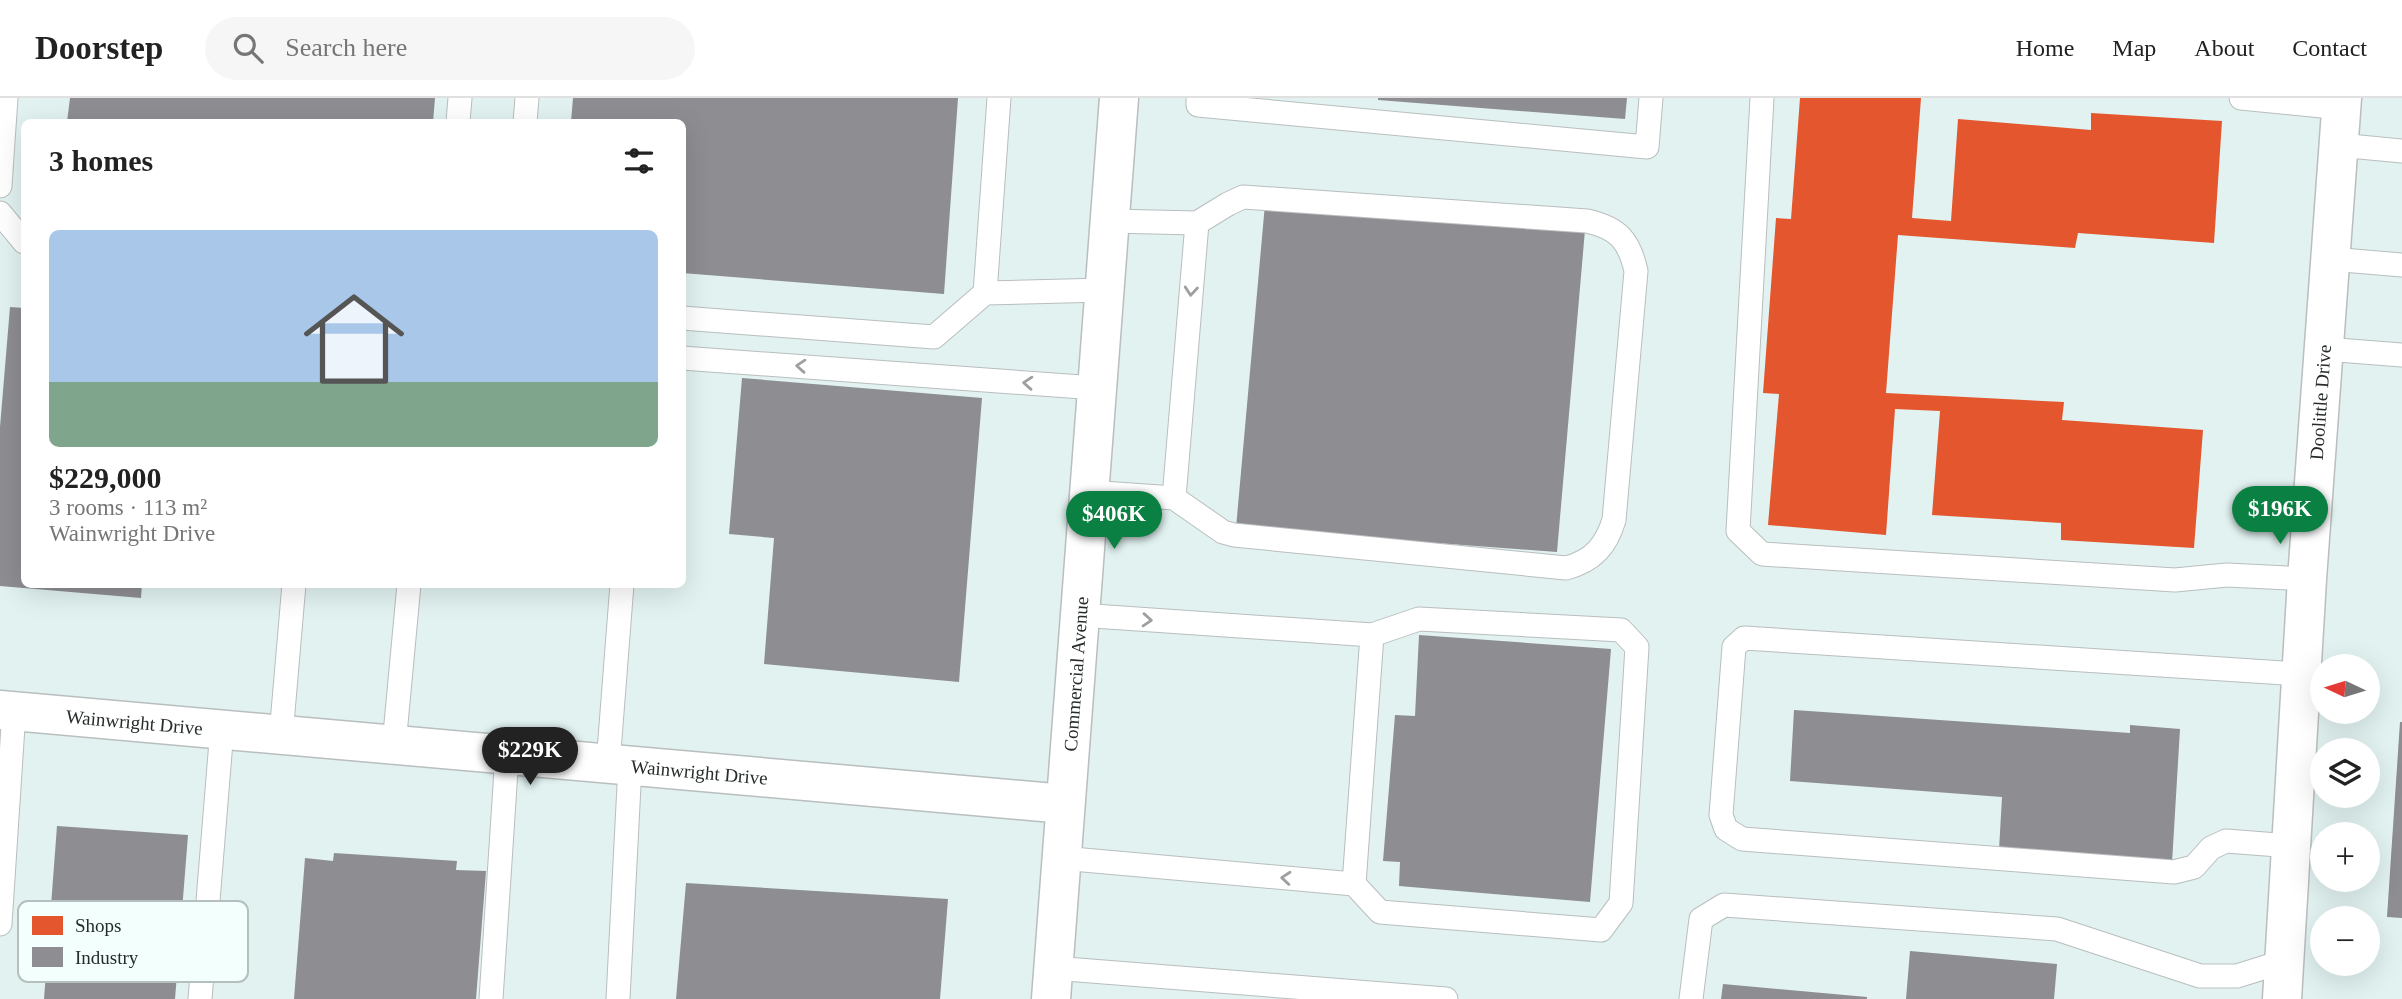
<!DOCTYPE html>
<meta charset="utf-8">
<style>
body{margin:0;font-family:"Times New Roman",serif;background:#f6f6f6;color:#222;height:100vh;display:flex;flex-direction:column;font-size:26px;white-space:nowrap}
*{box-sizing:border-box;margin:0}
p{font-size:23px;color:#767676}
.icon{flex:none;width:38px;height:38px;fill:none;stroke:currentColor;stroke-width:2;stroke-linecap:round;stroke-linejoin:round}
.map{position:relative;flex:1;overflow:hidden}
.sheet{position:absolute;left:21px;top:21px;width:665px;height:469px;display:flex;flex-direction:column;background:#fff;border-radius:10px;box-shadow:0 7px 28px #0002}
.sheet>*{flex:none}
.needle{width:46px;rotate:274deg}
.fabs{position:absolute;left:2310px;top:556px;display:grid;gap:14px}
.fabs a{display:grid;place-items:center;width:70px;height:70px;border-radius:50%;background:#fff;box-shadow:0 7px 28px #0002;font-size:35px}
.price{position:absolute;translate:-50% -60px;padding:0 16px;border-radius:24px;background:#0b8043;color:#fff;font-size:23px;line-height:46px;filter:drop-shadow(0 2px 4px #0008)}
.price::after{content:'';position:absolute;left:50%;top:42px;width:21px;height:16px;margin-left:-10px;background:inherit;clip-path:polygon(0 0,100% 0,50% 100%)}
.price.selected{background:#222;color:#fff}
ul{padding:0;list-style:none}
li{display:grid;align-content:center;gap:14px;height:371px;padding:0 28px}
li span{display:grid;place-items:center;height:217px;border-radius:10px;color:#555}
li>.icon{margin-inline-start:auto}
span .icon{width:126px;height:126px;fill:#fffc;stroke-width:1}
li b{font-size:30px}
h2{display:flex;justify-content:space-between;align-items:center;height:84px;padding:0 28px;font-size:30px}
header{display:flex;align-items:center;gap:42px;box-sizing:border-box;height:98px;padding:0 35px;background:#fff;border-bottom:2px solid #e0e0e0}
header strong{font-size:33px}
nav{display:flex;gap:38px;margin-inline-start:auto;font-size:24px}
.search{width:490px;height:63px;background:#f6f6f6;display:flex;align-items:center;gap:18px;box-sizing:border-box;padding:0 24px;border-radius:38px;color:#767676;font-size:26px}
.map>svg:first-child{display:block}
.built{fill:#e1f2f0;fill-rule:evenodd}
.shops{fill:#e4572e}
.industry{fill:#8d8d92}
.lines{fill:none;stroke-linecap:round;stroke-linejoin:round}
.lane-casing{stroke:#b9bebe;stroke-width:25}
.street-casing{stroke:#b9bebe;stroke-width:41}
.lane{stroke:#fefffe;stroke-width:23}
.street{stroke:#fefffe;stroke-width:38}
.oneway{stroke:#9da09f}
.labels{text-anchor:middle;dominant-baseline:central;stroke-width:7;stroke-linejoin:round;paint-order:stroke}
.street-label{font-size:19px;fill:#262c2b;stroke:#f2fffd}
.key{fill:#f2fffd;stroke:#b5c0be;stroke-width:2}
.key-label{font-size:19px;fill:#262c2b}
</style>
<header>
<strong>Doorstep</strong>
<div class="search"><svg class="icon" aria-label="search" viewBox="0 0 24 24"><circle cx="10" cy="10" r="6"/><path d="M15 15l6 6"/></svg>Search here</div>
<nav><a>Home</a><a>Map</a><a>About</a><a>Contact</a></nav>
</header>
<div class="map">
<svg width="2402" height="901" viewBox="0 0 2402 901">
<rect width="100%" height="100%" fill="#f5fcfb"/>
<!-- built -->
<path class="built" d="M0 0H2402V901H0ZM24 24H682V486H24ZM2322 569H2368V614H2322ZM2322 653H2368V698H2322ZM2322 737H2368V782H2322ZM2322 821H2368V866H2322Z"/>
<!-- shops -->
<path class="shops" d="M1800 0H1921L1912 120 1951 123 1958 21 2091 32V15L2222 23 2214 145 2078 135 2075 150 1898 137 1886 295 2064 304 2062 322 2203 332 2194 450 2061 442V425L1932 417 1940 313 1895 311 1886 437 1768 427 1779 296 1763 295 1776 120 1791 121Z"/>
<!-- industry -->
<g class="industry">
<path d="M70 0H435L433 24H67Z"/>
<path d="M573 0H958L944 196 682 175V24H571Z"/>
<path d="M1378 0H1627L1625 21 1378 2Z"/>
<path d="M1265 106 1585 132 1557 454 1236 430Z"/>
<path d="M10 209 24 210V486H142L141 500 0 488V329Z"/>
<path d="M742 280 982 300 959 584 764 566 774 440 729 436Z"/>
<path d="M1419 537 1611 551 1590 804 1399 788 1400 764 1383 763 1395 617 1415 618Z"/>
<path d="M1794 612 2130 635V627L2180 631 2172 765 1999 752 2002 699 1790 683Z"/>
<path d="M2400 624H2402V820L2387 819Z"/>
<path d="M57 728 188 737 175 901H44Z"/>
<path d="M334 755 457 763 456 772 486 773 476 901H294L305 760 333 763Z"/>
<path d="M686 785 948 801 940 901H676Z"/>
<path d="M1910 853 2057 866 2054 901H1906Z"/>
<path d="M1723 886 1867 899V901H1721Z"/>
</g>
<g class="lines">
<defs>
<g id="lane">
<path d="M1198 0V7L1647 49 1651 0"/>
<path d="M1762 0 1738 433 1762 456 2175 482 2227 477 2307 481"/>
<path d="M2241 0 2342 10"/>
<path d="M458 24 460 0"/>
<path d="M525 24 527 0"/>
<path d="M2339 47 2402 53"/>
<path d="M0 88 6 0"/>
<path d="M0 115 24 144"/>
<path d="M2331 161 2402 167"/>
<path d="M985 195 999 0"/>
<path d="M682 220 934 239 985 195 1104 192"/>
<path d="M2325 251 2402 257"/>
<path d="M682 260 1096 290"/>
<path d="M1088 394 1174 400 1223 434 1234 437 1566 470C1593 463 1606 448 1614 422L1636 173C1629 142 1618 130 1587 123L1243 99 1228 106 1197 125 1109 123"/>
<path d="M1174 400 1197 125"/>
<path d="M281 637 294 486"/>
<path d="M394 647 409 486"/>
<path d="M608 666 622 486"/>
<path d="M2291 748 2226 743 2211 750 2194 769 2174 774 1742 741 1726 731 1721 717 1734 549 1744 540 2301 576"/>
<path d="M1061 760 1354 786 1380 814 1601 832 1621 805 1637 549 1621 532 1419 521 1372 537 1079 517"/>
<path d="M1354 786 1372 537"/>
<path d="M0 826 14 613"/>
<path d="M1053 870 1446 901"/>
<path d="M200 901 222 631"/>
<path d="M491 901 507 657"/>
<path d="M618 901 630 668"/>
<path d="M1691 901 1701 821 1724 807 2057 831 2200 878H2237L2285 863"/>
</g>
<g id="street">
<path id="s1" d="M0 612 1065 706"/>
<path id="s2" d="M1051 901 1119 0"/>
<path id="s3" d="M2282 901 2307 481 2342 0"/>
</g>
</defs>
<!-- lane casing -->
<use href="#lane" class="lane-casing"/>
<!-- street casing -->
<use href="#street" class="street-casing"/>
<!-- lane -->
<use href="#lane" class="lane"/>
<!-- street -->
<use href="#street" class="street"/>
</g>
<!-- one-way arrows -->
<defs><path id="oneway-chevron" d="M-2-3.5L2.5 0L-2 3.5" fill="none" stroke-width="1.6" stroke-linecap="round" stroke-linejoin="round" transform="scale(1.75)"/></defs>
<g class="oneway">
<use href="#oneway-chevron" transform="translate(1191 193) rotate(95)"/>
<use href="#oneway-chevron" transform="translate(801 268) rotate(-176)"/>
<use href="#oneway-chevron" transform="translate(1028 285) rotate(-176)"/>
<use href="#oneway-chevron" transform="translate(1147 522) rotate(4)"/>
<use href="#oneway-chevron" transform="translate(1286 780) rotate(-175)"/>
</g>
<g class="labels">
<!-- street labels -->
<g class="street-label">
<text stroke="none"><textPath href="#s3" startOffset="598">Doolittle Drive</textPath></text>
<text stroke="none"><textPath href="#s2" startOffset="326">Commercial Avenue</textPath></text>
<text stroke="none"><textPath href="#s1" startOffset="135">Wainwright Drive</textPath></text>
<text stroke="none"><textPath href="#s1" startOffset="702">Wainwright Drive</textPath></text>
</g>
</g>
<!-- legend -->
<rect x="18" y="803" width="230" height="81" rx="10" class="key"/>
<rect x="32" y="818" width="31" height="19" fill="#e4572e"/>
<rect x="32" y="849" width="31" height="20" fill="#8d8d92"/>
<g class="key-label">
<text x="75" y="834">Shops</text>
<text x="75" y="866">Industry</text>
</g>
</svg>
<div class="fabs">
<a><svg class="needle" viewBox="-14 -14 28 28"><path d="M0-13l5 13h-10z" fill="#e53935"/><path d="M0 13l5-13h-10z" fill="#767676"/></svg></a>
<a><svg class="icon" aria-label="layers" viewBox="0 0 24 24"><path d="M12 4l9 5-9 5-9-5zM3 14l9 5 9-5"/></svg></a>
<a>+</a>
<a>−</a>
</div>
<b class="price" style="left:2280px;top:448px">$196K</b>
<b class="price" style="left:1114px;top:453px">$406K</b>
<b class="price selected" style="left:530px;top:689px">$229K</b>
<section class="sheet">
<h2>3 homes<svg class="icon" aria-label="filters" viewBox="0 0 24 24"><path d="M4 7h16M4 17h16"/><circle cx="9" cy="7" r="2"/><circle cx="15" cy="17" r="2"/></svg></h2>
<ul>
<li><span style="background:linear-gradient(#a9c7e8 70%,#7fa58c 0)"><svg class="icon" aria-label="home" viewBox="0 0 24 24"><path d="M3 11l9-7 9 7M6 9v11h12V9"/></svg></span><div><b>$229,000</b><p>3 rooms · 113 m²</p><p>Wainwright Drive</p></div></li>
</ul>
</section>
</div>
